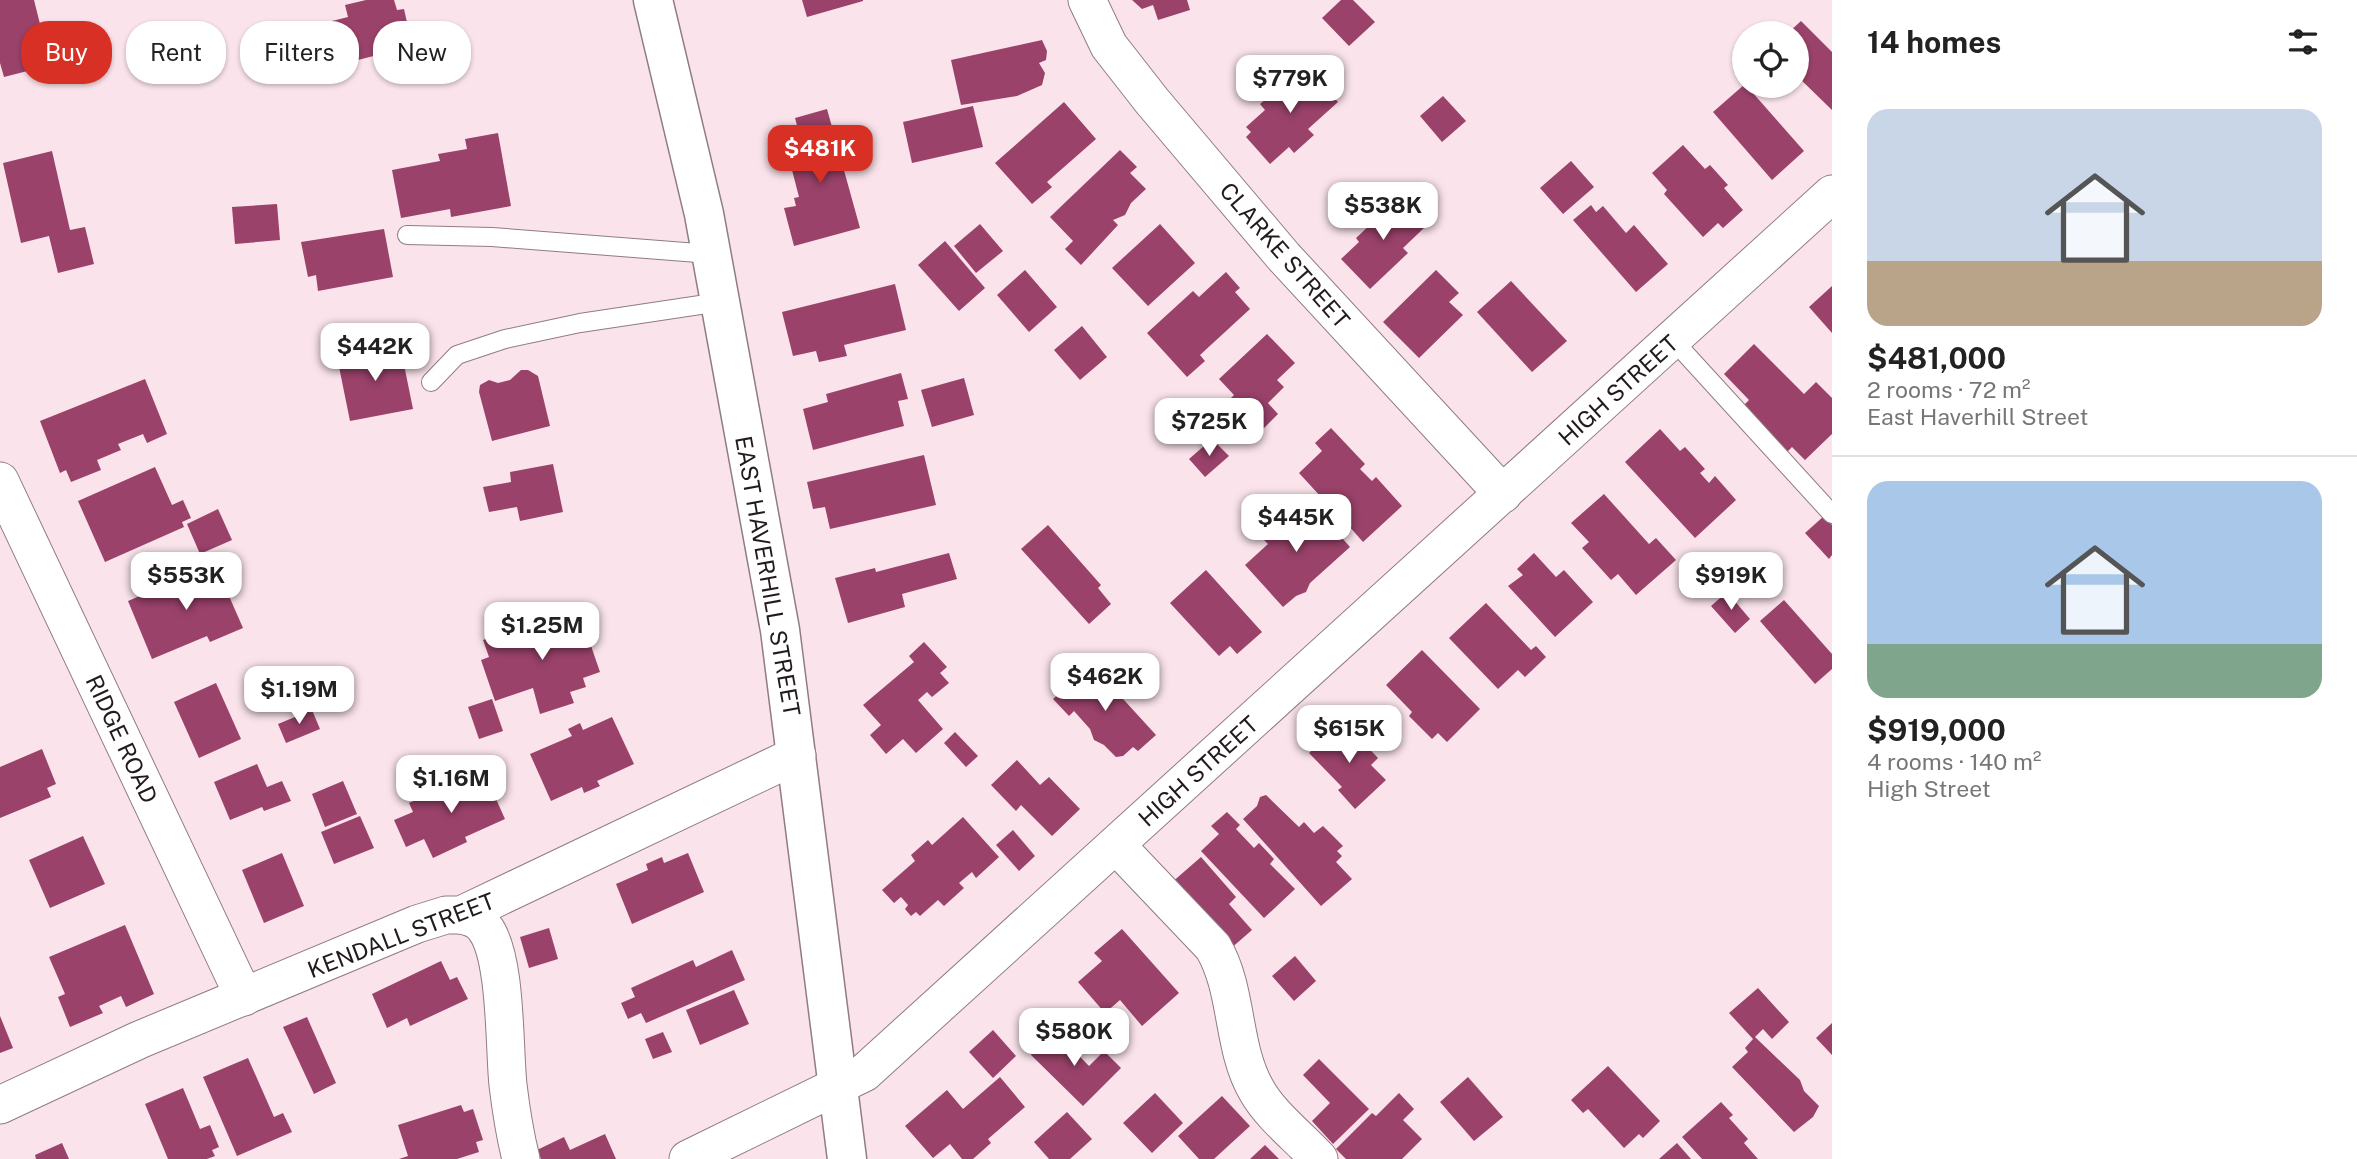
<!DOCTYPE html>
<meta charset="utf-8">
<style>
body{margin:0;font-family:"Public Sans",sans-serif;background:#f2f2f2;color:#222;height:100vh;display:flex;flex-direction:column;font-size:26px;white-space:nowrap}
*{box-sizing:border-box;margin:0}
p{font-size:23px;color:#767676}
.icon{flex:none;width:38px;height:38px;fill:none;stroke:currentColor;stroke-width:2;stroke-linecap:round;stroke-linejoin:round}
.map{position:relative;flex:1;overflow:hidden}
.sheet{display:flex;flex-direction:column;background:#fff;width:525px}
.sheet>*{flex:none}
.guide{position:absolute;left:21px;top:21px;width:665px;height:63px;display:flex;gap:14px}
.buttons{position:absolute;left:1732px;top:21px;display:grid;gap:14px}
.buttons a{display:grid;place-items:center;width:77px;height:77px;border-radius:50%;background:#fff;box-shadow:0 2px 5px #0004;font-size:35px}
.price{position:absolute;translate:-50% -60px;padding:0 16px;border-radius:14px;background:#fff;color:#222;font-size:23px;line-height:46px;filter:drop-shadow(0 2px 4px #0008)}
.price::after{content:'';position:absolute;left:50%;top:42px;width:21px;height:16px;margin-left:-10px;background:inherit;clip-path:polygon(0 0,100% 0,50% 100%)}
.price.current{background:#d93025;color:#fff}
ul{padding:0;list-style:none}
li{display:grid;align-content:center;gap:14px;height:371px;padding:0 35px}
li+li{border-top:2px solid #e0e0e0}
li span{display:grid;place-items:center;height:217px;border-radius:21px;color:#555}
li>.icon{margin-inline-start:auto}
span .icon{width:126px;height:126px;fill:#fffc;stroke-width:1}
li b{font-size:30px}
h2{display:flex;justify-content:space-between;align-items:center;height:84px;padding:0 35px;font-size:30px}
.pill{padding:0 24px;border-radius:28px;background:#fff;box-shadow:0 2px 5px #0004;font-size:24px;line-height:63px}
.pill.current{background:#d93025;color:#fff}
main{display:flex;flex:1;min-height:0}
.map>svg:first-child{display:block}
.building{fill:#9a426a}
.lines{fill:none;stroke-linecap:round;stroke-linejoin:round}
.lane-casing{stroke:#907c83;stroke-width:20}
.street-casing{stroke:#907c83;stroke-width:39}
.secondary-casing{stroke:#907c83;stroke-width:41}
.lane{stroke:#fff;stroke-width:18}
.street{stroke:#fff;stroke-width:37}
.secondary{stroke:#fff;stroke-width:38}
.labels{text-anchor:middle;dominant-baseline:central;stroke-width:7;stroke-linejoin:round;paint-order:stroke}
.street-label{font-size:23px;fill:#221b1d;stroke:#fff}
</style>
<main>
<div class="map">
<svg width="1832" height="1159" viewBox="0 0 1832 1159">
<rect width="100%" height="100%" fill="#fae3eb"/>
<!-- building -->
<g class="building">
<path d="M0 0H34L45 44 38 46 43 67 4 77 0 63Z"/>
<path d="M366 0H394L397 10 404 9 408 27 401 29 405 48 354 61 352 54 328 60 320 24 348 17 345 5Z"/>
<path d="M802 0H863V1L807 17Z"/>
<path d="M1132 0H1187L1190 10 1158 20 1153 5 1142 9Z"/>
<path d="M1341 0H1353L1375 22 1349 46 1322 18Z"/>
<path d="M1801 21 1832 52V110L1797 76V33H1788Z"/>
<path d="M1042 40 1047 51 1046 60 1039 63 1045 73 1042 85 1017 96 961 105 951 60Z"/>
<path d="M1304 66 1338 102 1308 129 1314 135 1294 153 1289 147 1270 164 1246 137 1251 132 1246 127 1265 110 1260 104Z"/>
<path d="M1745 84 1804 151 1772 180 1713 112Z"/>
<path d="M1443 96 1466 121 1442 142 1420 116Z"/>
<path d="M1064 102 1096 139 1047 182 1052 187 1032 204 995 163Z"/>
<path d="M973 106 983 147 912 163 903 122Z"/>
<path d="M827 109 860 228 794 246 784 208 796 206 794 198 799 197 792 170 808 166 795 118Z"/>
<path d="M498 133 511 206 451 217 450 209 401 218 392 170 440 161 438 154 467 149 465 139Z"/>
<path d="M1683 145 1705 169 1710 165 1728 185 1724 188 1743 210 1723 228 1718 223 1703 237 1664 194 1667 190 1652 173Z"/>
<path d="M1120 150 1137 167 1130 173 1146 189 1131 203 1125 215 1113 220 1118 225 1081 265 1065 249 1073 241 1050 217Z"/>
<path d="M52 151 70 230 85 227 94 264 58 273 49 236 21 243 3 163Z"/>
<path d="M1571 161 1594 187 1563 214 1540 188Z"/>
<path d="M1394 194 1425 227 1403 248 1408 253 1370 289 1341 259 1359 242 1356 238 1372 223 1368 219Z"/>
<path d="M277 204 280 240 235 244 232 207Z"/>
<path d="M1591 205 1596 212 1603 206 1626 233 1634 225 1668 264 1636 292 1573 220Z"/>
<path d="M980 224 1003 251 976 273 954 246Z"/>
<path d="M1160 224 1195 263 1148 306 1112 268Z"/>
<path d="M384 229 393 277 318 291 316 275 308 277 301 242Z"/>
<path d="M945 241 985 288 959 311 918 265Z"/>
<path d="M1025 270 1057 307 1029 332 997 295Z"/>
<path d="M1436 270 1459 293 1449 302 1463 315 1419 358 1383 322Z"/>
<path d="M1226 272 1240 288 1235 292 1250 309 1200 355 1205 361 1187 377 1147 333 1193 291 1199 297Z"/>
<path d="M1511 281 1567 341 1532 372 1477 312Z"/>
<path d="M895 284 906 330 844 345 847 356 819 362 816 351 793 356 782 312Z"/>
<path d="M1832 286V333L1809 307Z"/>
<path d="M1082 326 1107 357 1080 380 1054 350Z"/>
<path d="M1267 334 1295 363 1277 380 1284 387 1268 403 1278 414 1257 435 1226 403 1234 395 1219 379Z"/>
<path d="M1754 344 1804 394 1816 382 1832 398V434L1805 460 1792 447 1787 452 1742 407 1749 400 1724 374Z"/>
<path d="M400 345 413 409 350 421 337 357Z"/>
<path d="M521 370H528L538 376 550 426 492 441 479 392 480 385 489 380 498 383 510 380Z"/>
<path d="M901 373 908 399 898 401 904 426 813 450 803 409 828 402 826 394Z"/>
<path d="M964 378 974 415 932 427 921 390Z"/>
<path d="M145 379 167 434 147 443 143 434 118 444 121 450 97 460 101 470 71 482 66 470 60 473 40 421Z"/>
<path d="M1331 428 1365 464 1360 469 1372 481 1376 477 1402 506 1363 542 1341 517 1336 521 1318 502 1322 498 1299 473 1322 451 1315 443Z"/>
<path d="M1660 429 1680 451 1685 447 1705 469 1700 473 1709 483 1715 476 1736 500 1695 538 1625 462Z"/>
<path d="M1212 439 1229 456 1205 477 1189 459Z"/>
<path d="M924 455 936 505 830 529 825 507 813 509 807 482Z"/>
<path d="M553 464 563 512 520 521 517 507 489 512 483 487 511 482 510 472Z"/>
<path d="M155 467 172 505 183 500 191 518 182 522 184 527 105 562 78 501Z"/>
<path d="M1604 494 1649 544 1656 538 1676 560 1636 595 1618 574 1611 580 1582 548 1589 542 1571 523Z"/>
<path d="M1312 504 1350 547 1310 583 1306 592 1296 596 1283 607 1245 565 1268 544 1260 536 1283 515 1290 523Z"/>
<path d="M218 509 232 540 200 554 187 524Z"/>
<path d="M1824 516 1832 525V555L1829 559 1805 533Z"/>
<path d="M1048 525 1101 585 1098 588 1111 604 1089 624 1021 549Z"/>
<path d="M949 553 957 579 902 594 905 607 848 623 835 578 875 568 876 572Z"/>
<path d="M1534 553 1556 577 1564 570 1593 602 1555 637 1508 586 1523 575 1517 569Z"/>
<path d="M215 564 243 628 210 642 207 636 152 659 128 601Z"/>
<path d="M1206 570 1262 632 1237 654 1230 646 1219 656 1170 603Z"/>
<path d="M1727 592 1750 619 1735 633 1711 606Z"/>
<path d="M1784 600 1832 654V669L1815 684 1760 621Z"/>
<path d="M1486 603 1531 650 1536 646 1546 657 1525 677 1518 670 1498 689 1449 638Z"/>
<path d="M579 611 600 672 583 678 586 687 570 692 574 703 540 714 533 688 495 701 481 660 489 657 483 640 512 630 513 635Z"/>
<path d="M924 642 947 667 940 673 949 683 932 697 927 692 918 700 943 729 916 753 903 739 886 754 870 735 881 725 863 705 914 662 909 656Z"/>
<path d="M1422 650 1480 709 1447 742 1438 733 1432 739 1409 716 1412 712 1386 685Z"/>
<path d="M1092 665 1156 735 1138 751 1133 747 1123 756 1116 757 1104 745 1094 740 1090 729 1074 711 1069 716 1053 699Z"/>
<path d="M216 683 241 739 199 758 174 702Z"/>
<path d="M492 699 503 731 479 739 468 707Z"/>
<path d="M312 710 320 729 286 743 278 724Z"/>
<path d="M612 717 634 764 597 781 600 786 584 793 582 787 551 801 530 754 572 736 568 729 580 723 583 730Z"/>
<path d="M1337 727 1345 736 1351 730 1378 758 1371 765 1386 780 1355 809 1338 790 1342 787 1309 753Z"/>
<path d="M955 732 978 756 966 767 944 743Z"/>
<path d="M42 749 56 784 47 788 51 797 0 818V767Z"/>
<path d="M1017 760 1040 785 1049 777 1080 809 1052 836 1021 805 1016 811 991 785Z"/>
<path d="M257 764 267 787 282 781 291 801 264 811 262 807 230 820 214 782Z"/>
<path d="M483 770 505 819 465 837 467 842 433 858 424 839 406 847 394 820 413 812 409 803Z"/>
<path d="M343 781 357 814 325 827 312 794Z"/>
<path d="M1266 795 1299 827 1304 822 1314 833 1323 826 1343 846 1337 851 1342 856 1336 862 1352 879 1321 906 1243 819 1257 806 1260 797Z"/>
<path d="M1227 812 1240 825 1236 829 1254 848 1259 843 1274 859 1270 864 1295 889 1264 918 1201 851 1219 834 1211 826Z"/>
<path d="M360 816 374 848 334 864 321 832Z"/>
<path d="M963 817 999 857 976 878 972 872 959 883 964 888 944 906 938 900 920 916 916 912 911 916 905 909 908 905 901 897 894 903 882 890 915 861 911 855 928 840 932 845Z"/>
<path d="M1013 830 1035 856 1019 871 996 845Z"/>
<path d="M83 836 105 884 50 908 29 860Z"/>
<path d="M282 853 304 906 264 923 242 870Z"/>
<path d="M688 853 704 892 632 924 616 884 648 870 646 864 662 857 664 863Z"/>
<path d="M1201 857 1236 897 1229 904 1252 930 1229 950 1170 884Z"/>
<path d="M125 925 154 994 126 1007 121 996 99 1006 103 1013 70 1027 58 997 65 994 49 957Z"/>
<path d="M549 928 558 959 529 968 520 937Z"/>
<path d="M1122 929 1179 993 1142 1026 1120 1000 1105 1013 1078 982 1102 961 1094 953Z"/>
<path d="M732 950 745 980 646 1023 641 1013 628 1019 621 1003 635 997 631 988 693 960 696 967Z"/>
<path d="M1295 956 1316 981 1294 1001 1272 976Z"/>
<path d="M441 961 450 980 457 977 468 999 410 1026 407 1018 387 1028 372 994Z"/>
<path d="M1758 988 1789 1022 1772 1039 1763 1029 1755 1037 1800 1080 1804 1091 1819 1106 1813 1117 1794 1132 1732 1067 1748 1052 1745 1048 1753 1039 1729 1013Z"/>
<path d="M734 990 749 1024 700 1045 686 1010Z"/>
<path d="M0 1016 13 1048 0 1053Z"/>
<path d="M307 1017 336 1083 314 1094 283 1027Z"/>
<path d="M1832 1023V1055L1816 1038Z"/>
<path d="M993 1030 1016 1056 993 1078 969 1052Z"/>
<path d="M663 1032 672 1052 653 1059 645 1039Z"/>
<path d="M1057 1033 1089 1066 1104 1051 1121 1068 1083 1106 1031 1055 1038 1041Z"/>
<path d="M248 1058 274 1117 283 1113 292 1132 237 1156 203 1077Z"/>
<path d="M1319 1059 1369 1109 1333 1144 1312 1121 1330 1103 1303 1075Z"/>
<path d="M1608 1066 1660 1121 1643 1138 1639 1134 1624 1148 1588 1109 1583 1113 1571 1100Z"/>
<path d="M1000 1077 1025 1107 988 1139 991 1143 973 1159H962L950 1144 933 1158 905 1126 947 1090 963 1109Z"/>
<path d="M1468 1077 1503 1117 1474 1141 1440 1102Z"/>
<path d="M183 1088 200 1129 210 1125 219 1147 212 1150 215 1156 207 1159H168L145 1104Z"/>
<path d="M1155 1093 1183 1123 1152 1153 1123 1123Z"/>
<path d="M1399 1093 1414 1109 1403 1120 1422 1139 1402 1159H1346L1336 1149 1372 1113 1376 1116Z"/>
<path d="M1222 1096 1250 1126 1214 1159H1199L1178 1136Z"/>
<path d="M1721 1102 1733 1115 1729 1118 1748 1139 1744 1143 1758 1159H1702L1682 1137Z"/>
<path d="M461 1105 464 1112 473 1109 483 1140 476 1142 479 1152 457 1159H399L408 1156 398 1125Z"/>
<path d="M1067 1112 1092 1139 1070 1159H1049L1034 1142Z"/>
<path d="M605 1134 616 1159H541L537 1150 564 1137 570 1150Z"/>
<path d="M62 1143 69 1159H36L35 1155Z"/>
<path d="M1677 1143 1691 1159H1659Z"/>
<path d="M1265 1145 1279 1159H1250Z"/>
</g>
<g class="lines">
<defs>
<g id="lane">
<path d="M407 235 492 237 711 254"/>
<path d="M1673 340 1832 514"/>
<path d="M431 382 457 355 505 339 580 323 720 302"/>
</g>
<g id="street">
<path d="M1087 0 1109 46 1152 101 1284 257 1503 494"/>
<path d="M0 481 244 997"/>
<path d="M1116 845 1213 947C1239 991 1231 1047 1257 1091 1271 1116 1300 1138 1319 1159"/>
<path d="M461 915C470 917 479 920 484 927 507 955 504 1048 508 1085 511 1110 515 1135 521 1159"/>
<path d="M0 1105 139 1040 417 924 446 915H461L797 755"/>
<path d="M688 1159 864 1073 1832 194"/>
</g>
<path id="secondary" d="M653 0 704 214 780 630 847 1159"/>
</defs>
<!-- lane casing -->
<use href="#lane" class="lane-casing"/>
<!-- street casing -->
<use href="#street" class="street-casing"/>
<!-- secondary casing -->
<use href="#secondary" class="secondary-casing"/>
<!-- lane -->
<use href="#lane" class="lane"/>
<!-- street -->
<use href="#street" class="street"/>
<!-- secondary -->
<use href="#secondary" class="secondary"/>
</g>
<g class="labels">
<!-- street labels -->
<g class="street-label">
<text transform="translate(1285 255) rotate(49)">CLARKE STREET</text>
<text transform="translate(1618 390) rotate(-42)">HIGH STREET</text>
<text transform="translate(768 576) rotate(80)">EAST HAVERHILL STREET</text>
<text transform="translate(122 739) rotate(65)">RIDGE ROAD</text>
<text transform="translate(1198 771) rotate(-42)">HIGH STREET</text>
<text transform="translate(401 935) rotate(-21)">KENDALL STREET</text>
</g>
</g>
</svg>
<div class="buttons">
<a><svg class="icon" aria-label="locate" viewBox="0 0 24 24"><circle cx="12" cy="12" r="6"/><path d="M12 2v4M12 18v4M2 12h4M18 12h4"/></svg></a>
</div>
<b class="price" style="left:1290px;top:115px">$779K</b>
<b class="price current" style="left:820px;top:185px">$481K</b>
<b class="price" style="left:1383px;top:242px">$538K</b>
<b class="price" style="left:375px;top:383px">$442K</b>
<b class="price" style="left:1209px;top:458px">$725K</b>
<b class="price" style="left:1296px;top:554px">$445K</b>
<b class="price" style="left:186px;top:612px">$553K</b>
<b class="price" style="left:1731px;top:612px">$919K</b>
<b class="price" style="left:542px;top:662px">$1.25M</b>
<b class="price" style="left:1105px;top:713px">$462K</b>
<b class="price" style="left:299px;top:726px">$1.19M</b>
<b class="price" style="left:1349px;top:765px">$615K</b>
<b class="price" style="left:451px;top:815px">$1.16M</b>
<b class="price" style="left:1074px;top:1068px">$580K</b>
<div class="guide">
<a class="pill current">Buy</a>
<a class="pill">Rent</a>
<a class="pill">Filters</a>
<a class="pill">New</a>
</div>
</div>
<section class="sheet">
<h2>14 homes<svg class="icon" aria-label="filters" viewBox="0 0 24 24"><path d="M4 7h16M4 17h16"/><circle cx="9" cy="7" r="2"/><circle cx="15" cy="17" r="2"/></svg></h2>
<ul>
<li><span style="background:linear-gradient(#c9d6e8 70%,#b9a48a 0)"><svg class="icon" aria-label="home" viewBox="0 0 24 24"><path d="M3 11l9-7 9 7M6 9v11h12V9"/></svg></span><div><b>$481,000</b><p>2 rooms · 72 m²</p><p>East Haverhill Street</p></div></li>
<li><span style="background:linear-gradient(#a9c7e8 75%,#7fa58c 0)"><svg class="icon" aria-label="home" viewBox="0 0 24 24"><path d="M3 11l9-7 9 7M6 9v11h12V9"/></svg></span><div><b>$919,000</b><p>4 rooms · 140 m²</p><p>High Street</p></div></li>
</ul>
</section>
</main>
